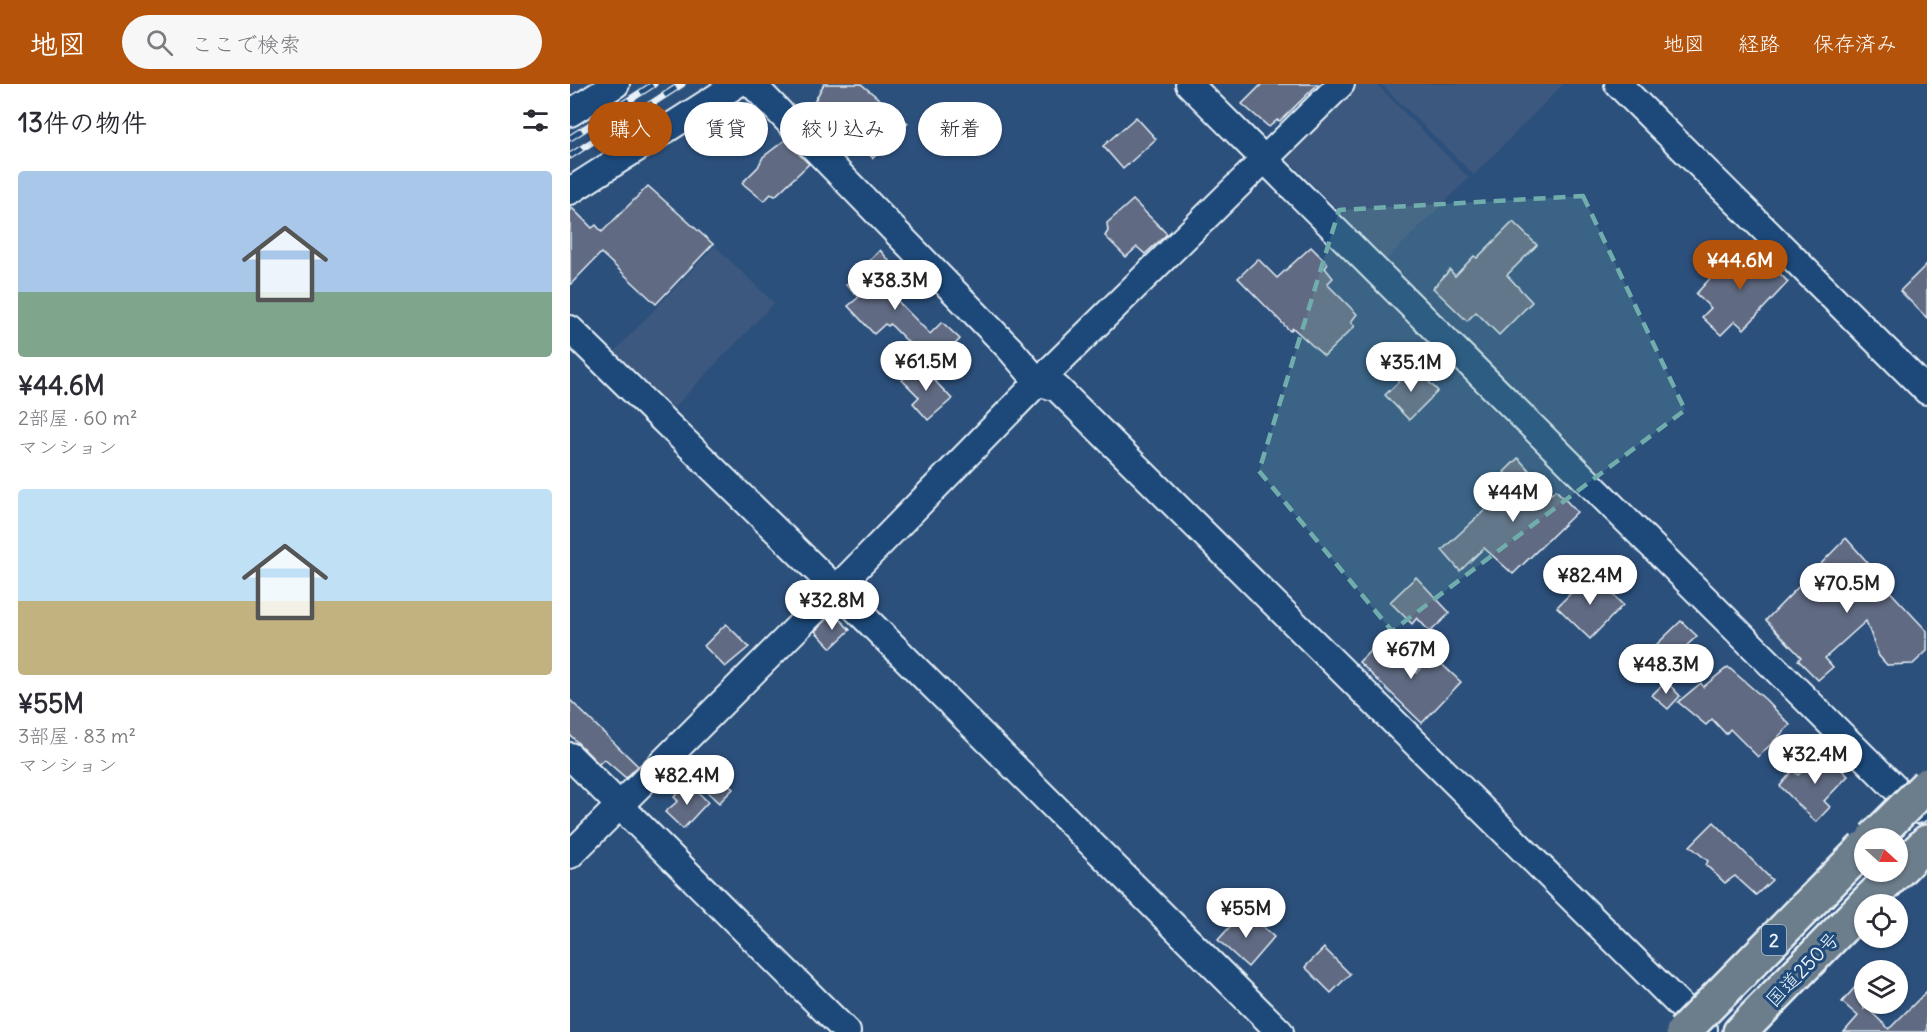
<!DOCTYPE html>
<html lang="ja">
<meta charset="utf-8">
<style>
body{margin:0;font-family:Delius,"Klee One",sans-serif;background:#f7f7f7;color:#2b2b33;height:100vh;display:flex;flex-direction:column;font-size:22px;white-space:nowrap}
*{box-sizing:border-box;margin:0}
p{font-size:20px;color:#7c7c81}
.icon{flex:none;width:33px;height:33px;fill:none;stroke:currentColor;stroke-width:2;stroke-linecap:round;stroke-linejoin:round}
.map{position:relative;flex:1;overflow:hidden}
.panel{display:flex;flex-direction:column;background:#fff;width:570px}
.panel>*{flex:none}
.guide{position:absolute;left:18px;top:18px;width:570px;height:54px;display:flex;gap:12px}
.needle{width:39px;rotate:111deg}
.tools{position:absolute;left:1284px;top:744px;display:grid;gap:12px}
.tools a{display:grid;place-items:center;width:54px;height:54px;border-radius:50%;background:#fff;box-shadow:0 2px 4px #0004;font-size:30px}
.price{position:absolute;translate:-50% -51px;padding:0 14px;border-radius:21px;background:#fff;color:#222;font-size:20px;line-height:39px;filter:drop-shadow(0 2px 3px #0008)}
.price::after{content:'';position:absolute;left:50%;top:36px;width:18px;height:14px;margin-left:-9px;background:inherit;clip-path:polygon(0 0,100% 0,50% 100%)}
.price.selected{background:#b45309;color:#fff}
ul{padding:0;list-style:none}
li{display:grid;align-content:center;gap:12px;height:318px;padding:0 18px}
li span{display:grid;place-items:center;height:186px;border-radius:6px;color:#555}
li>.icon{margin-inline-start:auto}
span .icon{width:108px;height:108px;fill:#fffc;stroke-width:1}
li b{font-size:26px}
h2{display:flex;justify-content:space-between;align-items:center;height:72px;padding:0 18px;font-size:26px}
.pill{padding:0 21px;border-radius:27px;background:#fff;box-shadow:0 2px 4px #0004;font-size:21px;line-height:54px}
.pill.selected{background:#b45309;color:#fff}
header{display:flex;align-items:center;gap:36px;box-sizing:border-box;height:84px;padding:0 30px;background:#b45309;color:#fff}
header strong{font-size:28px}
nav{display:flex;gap:33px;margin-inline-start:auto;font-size:21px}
.search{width:420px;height:54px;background:#f7f7f7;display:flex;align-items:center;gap:15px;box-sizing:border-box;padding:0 21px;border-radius:33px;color:#7c7c81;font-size:22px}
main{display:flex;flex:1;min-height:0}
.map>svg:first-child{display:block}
.built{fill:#3c587e}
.building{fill:#606a82;stroke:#e8f1f8;stroke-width:1.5}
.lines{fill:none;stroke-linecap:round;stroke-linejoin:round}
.minor-casing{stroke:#e8f1f8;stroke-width:30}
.highway-casing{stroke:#e8f1f8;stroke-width:38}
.minor{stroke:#1f4a7a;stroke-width:26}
.highway{stroke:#6c7d8b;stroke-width:33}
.rail-casing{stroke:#e8f1f8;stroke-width:7}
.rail{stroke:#1f4a7a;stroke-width:4.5;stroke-dasharray:14;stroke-linecap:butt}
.highway-bridge-casing{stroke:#e8f1f8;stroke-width:38;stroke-linecap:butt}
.highway-bridge{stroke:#6c7d8b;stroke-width:33}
.marked{fill:#71adac;fill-opacity:0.2;stroke:#71adac;stroke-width:4.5;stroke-dasharray:12 8;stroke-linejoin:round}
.labels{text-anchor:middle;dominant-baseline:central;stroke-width:6;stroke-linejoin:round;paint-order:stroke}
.shield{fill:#1f4a7a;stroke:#acbfd2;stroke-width:1.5}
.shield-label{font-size:18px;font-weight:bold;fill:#e8f1f8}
.street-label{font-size:20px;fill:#e8f1f8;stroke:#1f4a7a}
</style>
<header>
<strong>地図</strong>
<div class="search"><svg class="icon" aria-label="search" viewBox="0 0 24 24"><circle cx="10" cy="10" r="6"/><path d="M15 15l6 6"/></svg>ここで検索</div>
<nav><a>地図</a><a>経路</a><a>保存済み</a></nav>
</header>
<main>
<section class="panel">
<h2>13件の物件<svg class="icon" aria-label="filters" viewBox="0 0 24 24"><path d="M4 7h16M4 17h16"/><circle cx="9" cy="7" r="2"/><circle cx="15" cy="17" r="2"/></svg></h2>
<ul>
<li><span style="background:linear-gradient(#a9c7e8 65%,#7fa58c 0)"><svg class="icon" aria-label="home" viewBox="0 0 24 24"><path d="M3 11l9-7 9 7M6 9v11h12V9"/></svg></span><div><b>¥44.6M</b><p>2部屋 · 60 m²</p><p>マンション</p></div></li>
<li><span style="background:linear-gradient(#bfe0f5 60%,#c2b280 0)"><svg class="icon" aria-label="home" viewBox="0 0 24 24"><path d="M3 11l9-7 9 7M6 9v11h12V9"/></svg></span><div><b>¥55M</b><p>3部屋 · 83 m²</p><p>マンション</p></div></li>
</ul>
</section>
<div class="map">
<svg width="1357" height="948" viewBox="0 0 1357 948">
<rect width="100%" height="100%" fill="#2c507c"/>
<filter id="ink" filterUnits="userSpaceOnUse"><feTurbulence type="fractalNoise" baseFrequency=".0167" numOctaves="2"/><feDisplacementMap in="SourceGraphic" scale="12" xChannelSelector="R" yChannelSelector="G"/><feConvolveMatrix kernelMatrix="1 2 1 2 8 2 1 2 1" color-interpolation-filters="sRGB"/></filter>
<g filter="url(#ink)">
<!-- built -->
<g class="built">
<path d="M785 0H806L899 94 817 175 714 71Z"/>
<path d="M811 0H993L904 91Z"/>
<path d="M145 162 204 219 98 330 39 273Z"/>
</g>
<!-- building -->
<g class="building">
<path d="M254 0H291L338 39 303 74 279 52 267 64 236 34 245 23 243 20Z"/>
<path d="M692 0H748L710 37 707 36 699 43 672 20Z"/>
<path d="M566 33 586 55 553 85 533 62Z"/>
<path d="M215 56 239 80 205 112 201 110 194 117 172 99 188 83 193 73Z"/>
<path d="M78 102 143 160 86 220 31 169 0 201V122L22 144 26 141 32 148Z"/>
<path d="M563 116 597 150 575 170 567 163 556 173 535 152 538 147 537 139Z"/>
<path d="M943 138 967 161 937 191 962 218 929 251 906 228 897 237 863 204 880 186 885 192 904 172 907 174Z"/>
<path d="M741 163 758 180 755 184 763 194 757 200 787 230 781 238 785 242 754 272 723 244 720 247 668 194 688 175 707 194Z"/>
<path d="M1164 165 1181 182 1192 171 1218 198 1174 245 1165 237 1151 251 1132 233 1141 224 1126 210 1153 180 1151 177Z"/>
<path d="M310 166 331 191 316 205 360 250 372 238 390 255 363 283 320 240 318 242 315 240 304 250 278 222 289 213 276 201Z"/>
<path d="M1357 180V234L1330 207Z"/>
<path d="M349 280 382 315 358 336 343 319 349 313 332 296Z"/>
<path d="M844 283 868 307 839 336 815 311Z"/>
<path d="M948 374 981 410 986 406 1007 428 943 490 914 464 890 487 872 466 945 398 934 388Z"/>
<path d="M1276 454 1299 480 1297 483 1357 547V567L1343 580 1317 581 1309 572 1296 537 1255 574 1263 583 1248 596 1228 576 1231 573 1196 536Z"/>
<path d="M1021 489 1053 521 1020 555 987 523Z"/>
<path d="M846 493 880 529 860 548 847 534 842 540 820 518Z"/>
<path d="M264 529 280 546 261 564 245 547Z"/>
<path d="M1111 537 1127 552 1100 577 1085 562Z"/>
<path d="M156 540 179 563 155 583 134 562Z"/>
<path d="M812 555 846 589 863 572 891 598 852 639 789 578Z"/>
<path d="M1158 583 1196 616 1220 641 1188 673 1160 645 1156 650 1142 635 1136 641 1108 618 1131 599 1133 603Z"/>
<path d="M1096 597 1110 612 1098 625 1082 611Z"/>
<path d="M0 616 68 682 56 694 34 675 29 680 0 651Z"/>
<path d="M1252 668 1278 692 1254 717 1260 723 1246 738 1210 702 1223 686 1228 691Z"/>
<path d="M146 688 163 705 149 719 131 702Z"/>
<path d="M118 698 138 718 113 745 95 728 108 717 104 713Z"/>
<path d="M1144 738 1202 796 1186 811 1165 792 1155 799 1136 781 1138 777 1120 762Z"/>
<path d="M675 826 704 853 678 883 648 856Z"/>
<path d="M754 864 780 890 761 909 735 883Z"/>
<path d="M1294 893V925L1296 923 1319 945 1357 907V948H1274L1288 932 1272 918Z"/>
</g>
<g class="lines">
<defs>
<g id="minor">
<path d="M182 0 440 265 468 298 487 304 1134 945"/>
<path d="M619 0 1347 726"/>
<path d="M1048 0 1357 307"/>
<path d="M0 29 46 0"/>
<path d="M0 107 167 0"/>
<path d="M0 245 266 505 710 948"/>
<path d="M0 672 277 948"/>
<path d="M0 771 266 505 468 298 771 0"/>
</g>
<g id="highway">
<path d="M1295 820 1357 758"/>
<path d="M1170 948 1294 821"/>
</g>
</defs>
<!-- minor casing -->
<use href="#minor" class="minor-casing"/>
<!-- highway casing -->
<use href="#highway" class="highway-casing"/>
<!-- minor -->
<use href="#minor" class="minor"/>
<!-- highway -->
<use href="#highway" class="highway"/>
<defs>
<g id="rail">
<path d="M0 54 84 0"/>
<path d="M0 72 112 0"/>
</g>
</defs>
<!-- rail casing -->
<use href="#rail" class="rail-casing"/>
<!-- rail -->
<use href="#rail" class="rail"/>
<defs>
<g id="highway-bridge">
<path d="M1304 754 1357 701"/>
<path d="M1113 948 1294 764"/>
</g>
</defs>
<!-- highway-bridge casing -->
<use href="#highway-bridge" class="highway-bridge-casing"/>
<!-- highway-bridge -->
<use href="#highway-bridge" class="highway-bridge"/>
</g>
</g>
<!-- marked area -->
<path class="marked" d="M1013 112 1115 326 822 547 689 387 769 126Z"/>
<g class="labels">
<!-- shield labels -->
<rect class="shield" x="1192" y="841" width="24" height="30" rx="4.5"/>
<g class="shield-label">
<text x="1204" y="856">2</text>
</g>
<!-- street labels -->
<g class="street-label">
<text transform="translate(1232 885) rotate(-46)">国道250号</text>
</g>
</g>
</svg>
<div class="tools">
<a><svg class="needle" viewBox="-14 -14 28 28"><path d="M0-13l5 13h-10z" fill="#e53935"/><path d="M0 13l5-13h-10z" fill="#7c7c81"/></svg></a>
<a><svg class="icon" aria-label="locate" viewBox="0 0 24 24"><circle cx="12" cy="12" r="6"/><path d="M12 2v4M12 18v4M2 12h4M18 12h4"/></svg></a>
<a><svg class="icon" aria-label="layers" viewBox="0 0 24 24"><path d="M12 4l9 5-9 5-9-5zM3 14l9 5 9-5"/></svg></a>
</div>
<b class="price selected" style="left:1170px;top:207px">¥44.6M</b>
<b class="price" style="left:325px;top:227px">¥38.3M</b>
<b class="price" style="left:356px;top:308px">¥61.5M</b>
<b class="price" style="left:841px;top:309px">¥35.1M</b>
<b class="price" style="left:943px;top:439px">¥44M</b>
<b class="price" style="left:1020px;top:522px">¥82.4M</b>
<b class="price" style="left:1277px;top:530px">¥70.5M</b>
<b class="price" style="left:262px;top:547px">¥32.8M</b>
<b class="price" style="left:841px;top:596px">¥67M</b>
<b class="price" style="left:1096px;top:611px">¥48.3M</b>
<b class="price" style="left:1245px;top:701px">¥32.4M</b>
<b class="price" style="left:117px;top:722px">¥82.4M</b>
<b class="price" style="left:676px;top:855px">¥55M</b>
<div class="guide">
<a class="pill selected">購入</a>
<a class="pill">賃貸</a>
<a class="pill">絞り込み</a>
<a class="pill">新着</a>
</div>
</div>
</main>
